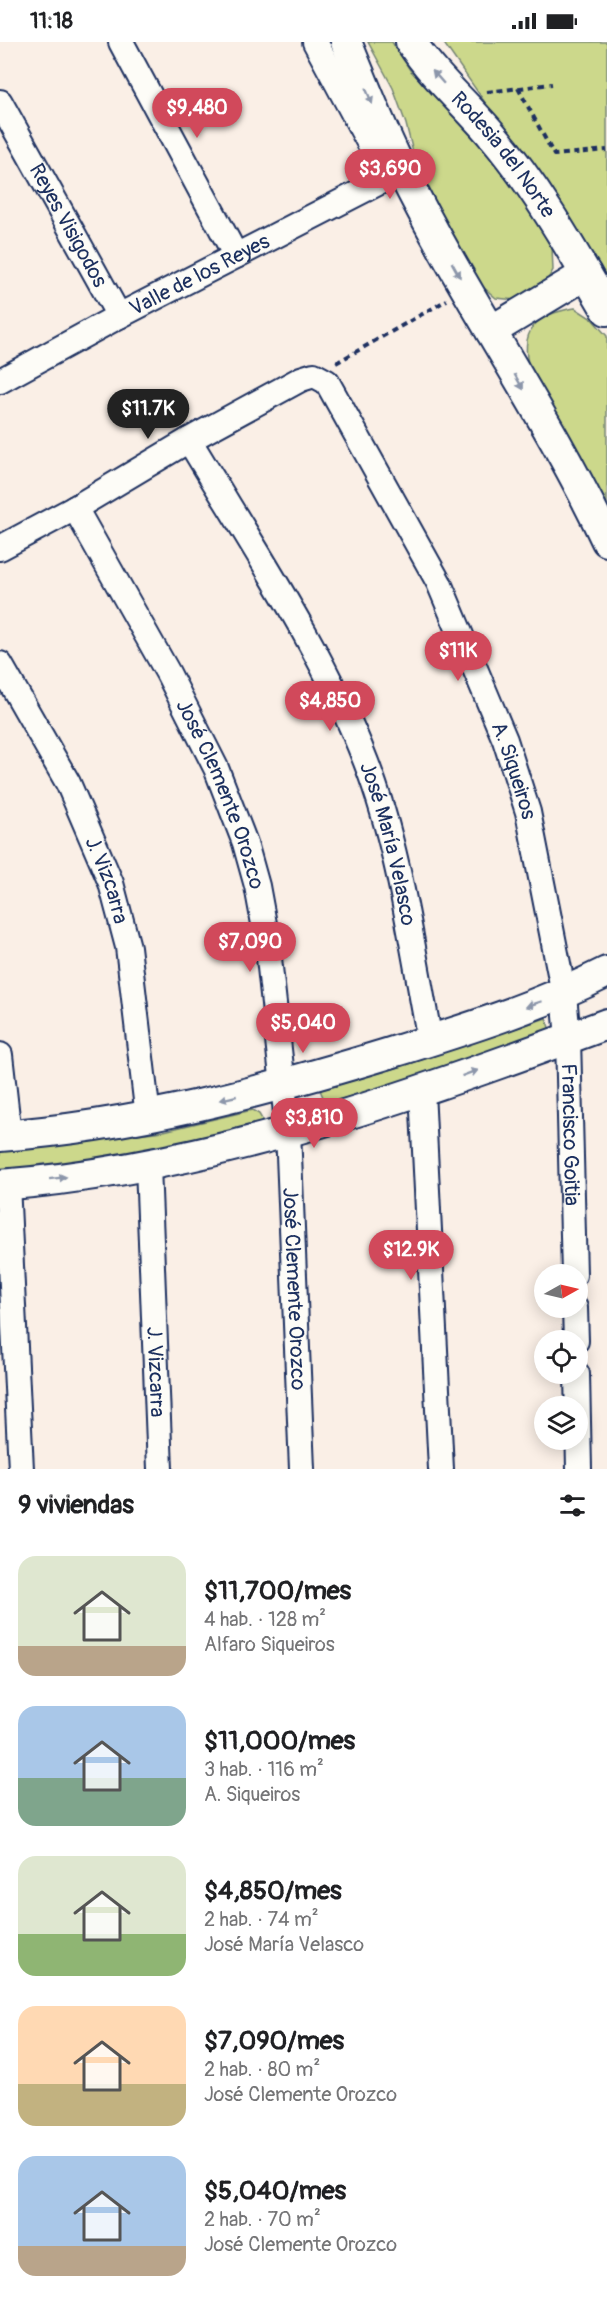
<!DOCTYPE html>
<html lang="es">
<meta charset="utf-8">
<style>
body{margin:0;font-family:Pangolin,sans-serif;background:#f2f2f2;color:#202124;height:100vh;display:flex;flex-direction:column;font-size:22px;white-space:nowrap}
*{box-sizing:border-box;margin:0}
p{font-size:20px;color:#757577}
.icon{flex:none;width:33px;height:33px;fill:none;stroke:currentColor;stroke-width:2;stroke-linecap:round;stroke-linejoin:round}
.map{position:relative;height:1427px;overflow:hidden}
.drawer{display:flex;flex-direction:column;background:#fff;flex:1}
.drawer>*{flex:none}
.needle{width:39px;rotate:82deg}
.fabs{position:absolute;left:534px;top:1222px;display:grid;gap:12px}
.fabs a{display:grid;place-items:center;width:54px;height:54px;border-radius:50%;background:#fff;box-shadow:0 3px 15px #0003;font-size:30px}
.price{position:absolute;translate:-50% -51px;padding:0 14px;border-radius:21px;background:#d1495b;color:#fff;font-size:20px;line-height:39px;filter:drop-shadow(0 2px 3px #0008)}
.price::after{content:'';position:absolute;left:50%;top:36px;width:18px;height:14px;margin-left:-9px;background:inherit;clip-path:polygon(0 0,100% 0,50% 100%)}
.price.selected{background:#222;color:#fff}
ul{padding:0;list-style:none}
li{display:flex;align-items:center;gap:18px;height:150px;padding:0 18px}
li span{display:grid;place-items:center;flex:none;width:168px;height:120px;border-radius:18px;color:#555}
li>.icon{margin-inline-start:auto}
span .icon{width:72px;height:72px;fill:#fffc;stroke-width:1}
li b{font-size:26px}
h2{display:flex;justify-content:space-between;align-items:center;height:72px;padding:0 18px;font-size:26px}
.status{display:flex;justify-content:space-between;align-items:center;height:42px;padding:0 30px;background:#fff;direction:ltr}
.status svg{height:16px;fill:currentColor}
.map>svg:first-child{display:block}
.green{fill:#ccd88b;stroke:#748474;stroke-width:1.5}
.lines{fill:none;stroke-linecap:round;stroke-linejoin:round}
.minor-casing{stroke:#1b2f5e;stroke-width:28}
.tertiary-casing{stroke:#1b2f5e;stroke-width:34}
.path{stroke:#1b2f5e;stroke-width:4;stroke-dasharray:6 4.5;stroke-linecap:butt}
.minor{stroke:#fdfcf7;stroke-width:24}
.tertiary{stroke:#fdfcf7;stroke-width:30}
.oneway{fill:#8c96aa}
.labels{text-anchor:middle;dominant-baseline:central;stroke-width:6;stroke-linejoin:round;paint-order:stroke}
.street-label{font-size:21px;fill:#1b2f5e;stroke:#fdfcf7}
</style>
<div class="status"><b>11:18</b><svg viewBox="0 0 49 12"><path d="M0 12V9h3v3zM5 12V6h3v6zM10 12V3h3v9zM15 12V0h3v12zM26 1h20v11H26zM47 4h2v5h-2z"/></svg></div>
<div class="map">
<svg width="607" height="1427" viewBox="0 0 607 1427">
<rect width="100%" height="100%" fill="#faefe6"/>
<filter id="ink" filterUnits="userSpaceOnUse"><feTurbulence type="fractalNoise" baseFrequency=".0167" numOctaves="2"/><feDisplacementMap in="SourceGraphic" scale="12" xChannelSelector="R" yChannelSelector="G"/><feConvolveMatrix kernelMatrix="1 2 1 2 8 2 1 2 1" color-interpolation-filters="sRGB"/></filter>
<g filter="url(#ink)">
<!-- green -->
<g class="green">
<path d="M368 0H392L410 28 493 114 547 191 552 205 553 228 545 242 516 258 496 256 476 239 420 138 406 82 393 46Z"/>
<path d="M443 0H607V236Z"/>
<path d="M575 266 592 277 607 294V468L530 329C518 288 536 272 575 266Z"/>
<path d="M546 976 551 992 326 1062 320 1048 406 1023Z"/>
<path d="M252 1068 259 1072 262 1077 261 1081 254 1086 75 1123 0 1131V1107L164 1089Z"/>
</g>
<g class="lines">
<defs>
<g id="minor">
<path d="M121 0 236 214"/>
<path d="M315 0 388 136"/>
<path id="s1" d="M0 60 119 274"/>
<path id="s2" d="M0 339 119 274 401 129"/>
<path id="s3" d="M189 398C251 502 322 606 366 720 400 808 412 906 430 998"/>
<path id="s4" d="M75 466 168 631 216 726 245 801 257 844 267 898 288 1089 302 1427"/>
<path id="s5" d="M0 506 75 466 189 398 301 337 314 333 327 340 439 541 505 698 528 770 564 952 568 996 574 1233"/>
<path id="s6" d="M0 622 68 741 111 841 128 905 148 1075"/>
<path d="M0 1013 9 1093"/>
<path d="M422 1049 441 1427"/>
<path id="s7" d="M148 1124 160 1427"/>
<path d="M7 1142 21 1427"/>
<path d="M575 1266 576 1299"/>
<path d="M577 1332 579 1427"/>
</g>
<g id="tertiary">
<path d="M346 0C364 43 381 88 402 129 464 255 547 371 607 499"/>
<path id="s8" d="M411 0C434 35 465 61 492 93 537 146 572 208 607 268"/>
<path d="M491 289 586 232"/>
<path d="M0 1094C134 1084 262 1050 390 1011 464 988 538 965 607 930"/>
<path d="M0 1143C210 1127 411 1054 607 982"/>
</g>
</defs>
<!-- minor casing -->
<use href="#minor" class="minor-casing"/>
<!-- tertiary casing -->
<use href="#tertiary" class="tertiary-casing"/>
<!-- path -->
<g class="path">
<path d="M518 46 554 113 607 108"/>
<path d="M487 50 552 42"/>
<path d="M336 321 447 258"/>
</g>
<!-- minor -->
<use href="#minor" class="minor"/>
<!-- tertiary -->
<use href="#tertiary" class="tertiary"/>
</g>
<!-- one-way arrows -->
<defs><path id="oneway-solid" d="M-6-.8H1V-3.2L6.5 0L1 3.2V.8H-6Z" transform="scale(1.5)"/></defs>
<g class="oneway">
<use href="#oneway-solid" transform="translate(438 35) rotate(-131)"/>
<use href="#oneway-solid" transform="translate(369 54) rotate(67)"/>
<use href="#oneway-solid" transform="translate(456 228) rotate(61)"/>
<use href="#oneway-solid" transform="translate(519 340) rotate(60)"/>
<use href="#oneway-solid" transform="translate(534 962) rotate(161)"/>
<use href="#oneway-solid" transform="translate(470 1031) rotate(-20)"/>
<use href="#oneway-solid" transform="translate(228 1056) rotate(167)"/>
<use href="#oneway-solid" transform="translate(58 1136) rotate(-7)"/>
</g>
</g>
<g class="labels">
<!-- street labels -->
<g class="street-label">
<text stroke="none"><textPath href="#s8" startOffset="146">Rodesia del Norte</textPath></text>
<text stroke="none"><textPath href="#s1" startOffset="141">Reyes Visigodos</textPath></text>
<text stroke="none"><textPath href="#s2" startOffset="226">Valle de los Reyes</textPath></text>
<text stroke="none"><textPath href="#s5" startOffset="806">A. Siqueiros</textPath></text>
<text stroke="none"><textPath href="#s4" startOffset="322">José Clemente Orozco</textPath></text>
<text stroke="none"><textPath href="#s3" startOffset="453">José María Velasco</textPath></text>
<text stroke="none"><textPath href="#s6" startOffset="242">J. Vizcarra</textPath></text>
<text stroke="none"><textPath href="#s5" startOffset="1176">Francisco Goitia</textPath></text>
<text stroke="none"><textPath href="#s4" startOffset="826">José Clemente Orozco</textPath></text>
<text stroke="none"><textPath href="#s7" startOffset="206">J. Vizcarra</textPath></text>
</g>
</g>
</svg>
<div class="fabs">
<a><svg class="needle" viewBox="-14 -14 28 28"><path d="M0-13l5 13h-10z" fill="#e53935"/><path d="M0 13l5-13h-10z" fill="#757577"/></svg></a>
<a><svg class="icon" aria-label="locate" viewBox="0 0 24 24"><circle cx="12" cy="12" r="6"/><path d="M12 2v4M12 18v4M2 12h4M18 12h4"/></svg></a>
<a><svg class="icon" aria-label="layers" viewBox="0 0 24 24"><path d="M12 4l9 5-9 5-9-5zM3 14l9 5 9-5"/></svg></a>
</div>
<b class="price" style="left:197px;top:97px">$9,480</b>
<b class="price" style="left:390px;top:158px">$3,690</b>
<b class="price selected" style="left:148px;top:398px">$11.7K</b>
<b class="price" style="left:458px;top:640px">$11K</b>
<b class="price" style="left:330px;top:690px">$4,850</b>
<b class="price" style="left:250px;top:931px">$7,090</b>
<b class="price" style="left:303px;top:1012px">$5,040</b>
<b class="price" style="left:314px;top:1107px">$3,810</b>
<b class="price" style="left:411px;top:1239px">$12.9K</b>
</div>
<section class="drawer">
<h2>9 viviendas<svg class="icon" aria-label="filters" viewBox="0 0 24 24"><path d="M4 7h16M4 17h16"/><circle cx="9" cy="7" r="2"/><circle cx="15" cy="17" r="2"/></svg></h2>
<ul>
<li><span style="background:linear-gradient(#dfe7d0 75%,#b9a48a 0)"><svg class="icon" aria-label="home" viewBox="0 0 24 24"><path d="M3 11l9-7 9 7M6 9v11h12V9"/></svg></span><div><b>$11,700/mes</b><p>4 hab. · 128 m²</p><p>Alfaro Siqueiros</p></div></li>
<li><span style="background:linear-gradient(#a9c7e8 60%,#7fa58c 0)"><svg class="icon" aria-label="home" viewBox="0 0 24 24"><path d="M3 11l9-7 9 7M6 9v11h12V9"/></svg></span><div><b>$11,000/mes</b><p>3 hab. · 116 m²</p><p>A. Siqueiros</p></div></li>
<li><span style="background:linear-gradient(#dfe7d0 65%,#8fb573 0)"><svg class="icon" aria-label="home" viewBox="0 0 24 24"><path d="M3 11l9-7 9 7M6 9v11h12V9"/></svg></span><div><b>$4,850/mes</b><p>2 hab. · 74 m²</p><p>José María Velasco</p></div></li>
<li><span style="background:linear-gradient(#ffd9b3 65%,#c2b280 0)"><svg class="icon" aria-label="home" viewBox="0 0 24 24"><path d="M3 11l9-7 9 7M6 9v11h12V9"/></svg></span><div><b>$7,090/mes</b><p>2 hab. · 80 m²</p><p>José Clemente Orozco</p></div></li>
<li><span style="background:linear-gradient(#a9c7e8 75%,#b9a48a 0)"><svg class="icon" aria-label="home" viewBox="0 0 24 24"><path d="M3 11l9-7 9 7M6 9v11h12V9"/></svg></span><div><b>$5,040/mes</b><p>2 hab. · 70 m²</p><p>José Clemente Orozco</p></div></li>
</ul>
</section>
